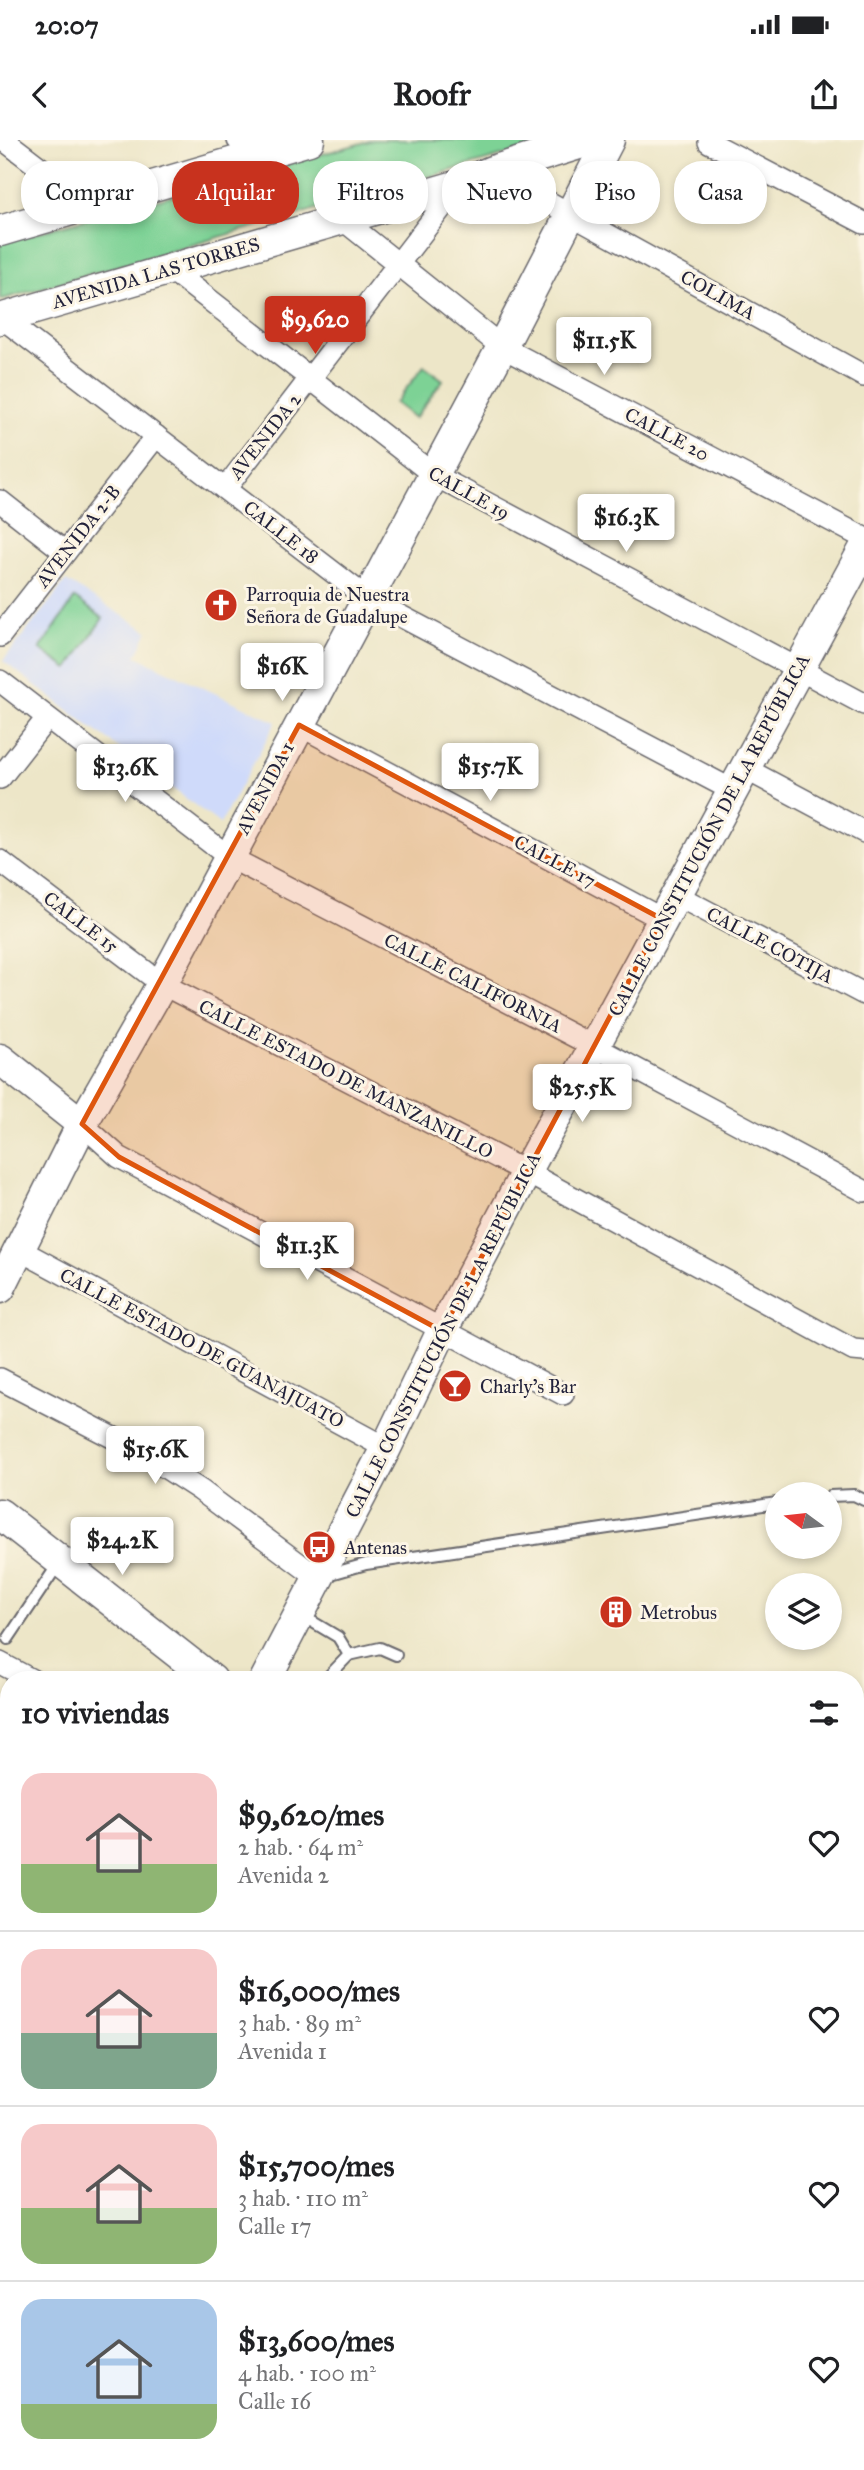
<!DOCTYPE html>
<html lang="es">
<meta charset="utf-8">
<style>
body{margin:0;font-family:"IM FELL Great Primer",serif;background:#f6f6f6;color:#202124;height:100vh;display:flex;flex-direction:column;font-size:26px;white-space:nowrap}
*{box-sizing:border-box;margin:0}
p{font-size:23px;color:#757577}
.icon{flex:none;width:38px;height:38px;fill:none;stroke:currentColor;stroke-width:2;stroke-linecap:round;stroke-linejoin:round}
.map{position:relative;flex:1;overflow:hidden}
.panel{position:absolute;left:0px;top:1531px;width:864px;height:800px;display:flex;flex-direction:column;background:#fff;border-radius:28px 28px 0 0;box-shadow:0 4px 10px #0003}
.panel>*{flex:none}
.banner{position:absolute;left:21px;top:21px;width:822px;height:63px;display:flex;gap:14px}
.needle{width:46px;rotate:285deg}
.buttons{position:absolute;left:765px;top:1342px;display:grid;gap:14px}
.buttons a{display:grid;place-items:center;width:77px;height:77px;border-radius:50%;background:#fff;box-shadow:0 4px 10px #0003;font-size:35px}
.price{position:absolute;translate:-50% -60px;padding:0 16px;border-radius:7px;background:#fff;color:#222;font-size:23px;line-height:46px;filter:drop-shadow(0 2px 4px #0008)}
.price::after{content:'';position:absolute;left:50%;top:42px;width:21px;height:16px;margin-left:-10px;background:inherit;clip-path:polygon(0 0,100% 0,50% 100%)}
.price.active{background:#c8321e;color:#fff}
ul{padding:0;list-style:none}
li{display:flex;align-items:center;gap:21px;height:175px;padding:0 21px}
li+li{border-top:2px solid #e0e0e0}
li span{display:grid;place-items:center;flex:none;width:196px;height:140px;border-radius:21px;color:#555}
li>.icon{margin-inline-start:auto}
span .icon{width:84px;height:84px;fill:#fffc;stroke-width:1}
li b{font-size:30px}
h2{display:flex;justify-content:space-between;align-items:center;height:84px;padding:0 21px;font-size:30px}
.chip{padding:0 24px;border-radius:28px;background:#fff;box-shadow:0 4px 10px #0003;font-size:24px;line-height:63px}
.chip.active{background:#c8321e;color:#fff}
.status{display:flex;justify-content:space-between;align-items:center;height:49px;padding:0 35px;background:#fff;direction:ltr}
.status svg{height:19px;fill:currentColor}
header{display:flex;justify-content:space-between;align-items:center;height:91px;padding:0 21px;background:#fff;font-size:32px;font-weight:700}
.map>svg:first-child{display:block}
.built{fill:#cfdafa}
.green{fill:#7dd295;stroke:#507a68;stroke-width:2}
.lines{fill:none;stroke-linecap:round;stroke-linejoin:round}
.lane-casing{stroke:#69676c;stroke-width:14}
.street-casing{stroke:#69676c;stroke-width:24}
.secondary-casing{stroke:#69676c;stroke-width:33}
.lane{stroke:#fff;stroke-width:10}
.street{stroke:#fff;stroke-width:21}
.secondary{stroke:#fff;stroke-width:30}
.marked{fill:#de560e;fill-opacity:0.2;stroke:#de560e;stroke-width:5;stroke-linejoin:round}
.labels{text-anchor:middle;dominant-baseline:central;stroke-width:6;stroke-linejoin:round;paint-order:stroke}
.street-label{font-size:19px;fill:#22223b;stroke:#fcf5e5}
.poi-label{font-size:19px;fill:#22223b;stroke:#fcf5e5;text-anchor:start}
</style>
<div class="status"><b>20:07</b><svg viewBox="0 0 49 12"><path d="M0 12V9h3v3zM5 12V6h3v6zM10 12V3h3v9zM15 12V0h3v12zM26 1h20v11H26zM47 4h2v5h-2z"/></svg></div>
<header><svg class="icon" aria-label="back" viewBox="0 0 24 24"><path d="M15 5l-7 7 7 7"/></svg>Roofr<svg class="icon" aria-label="share" viewBox="0 0 24 24"><path d="M12 15V3M7 8l5-5 5 5M5 13v7h14v-7"/></svg></header>
<div class="map">
<svg width="864" height="2330" viewBox="0 0 864 2330">
<rect width="100%" height="100%" fill="#fcf5e5"/>
<filter id="ink" filterUnits="userSpaceOnUse"><feTurbulence type="fractalNoise" baseFrequency=".0143" numOctaves="2"/><feDisplacementMap in="SourceGraphic" scale="14" xChannelSelector="R" yChannelSelector="G"/><feConvolveMatrix kernelMatrix="1 2 1 2 8 2 1 2 1" color-interpolation-filters="sRGB"/></filter>
<filter id="wash" filterUnits="userSpaceOnUse"><feTurbulence type="fractalNoise" baseFrequency=".00686" numOctaves="4" result="noise"/><feDisplacementMap in="SourceGraphic" scale="28" xChannelSelector="R" yChannelSelector="G"/><feGaussianBlur stdDeviation="1.57" result="paint"/><feColorMatrix in="noise" values="0 0 0 0 0 0 0 0 0 0 0 0 0 0 0 0 0 1.4 0 .05"/><feComposite in="paint" operator="in"/></filter>
<g filter="url(#wash)">
<rect width="100%" height="100%" fill="#ede6c8"/>
<!-- built -->
<path class="built" d="M66 441 148 491 136 516 276 582 220 684 3 521Z"/>
<!-- green -->
<g class="green">
<path d="M373 0H557L0 160V103Z"/>
<path d="M424 226 443 240 415 278 395 263Z"/>
<path d="M75 458 103 478 68 529 40 509Z"/>
</g>
</g>
<g filter="url(#ink)">
<g class="lines">
<defs>
<g id="lane">
<path d="M830 1356 854 1355 864 1360"/>
<path d="M324 1436 366 1424 777 1363"/>
<path d="M301 1475 338 1497 349 1515"/>
<path d="M8 1499 59 1423"/>
<path d="M325 1540 349 1515 380 1508 396 1515"/>
<path d="M856 1741 864 1745"/>
<path d="M856 1760V1787"/>
</g>
<g id="street">
<path d="M4 0 89 65"/>
<path d="M238 0 258 15"/>
<path d="M709 2 864 83"/>
<path d="M492 31 864 236"/>
<path d="M342 79 502 207 864 398"/>
<path d="M170 129 434 335 864 564"/>
<path d="M2 178 368 459 732 650"/>
<path d="M225 349 459 45"/>
<path d="M0 361 65 412"/>
<path d="M0 496 156 296"/>
<path d="M0 541 229 717 595 907 864 1051"/>
<path d="M299 585 662 779"/>
<path d="M744 628 864 692"/>
<path d="M0 638 47 578"/>
<path d="M0 721 162 844 526 1032 853 1210 864 1211"/>
<path d="M676 755 864 854"/>
<path d="M82 984 119 1017 563 1254"/>
<path d="M18 1109 386 1308"/>
<path d="M0 1239 143 1313 200 1350 318 1438"/>
<path d="M0 1523 32 1540"/>
<path d="M0 1666 9 1670"/>
<path d="M856 1804 864 1800"/>
<path d="M0 1807 9 1812"/>
<path d="M856 1961 864 1977"/>
<path d="M0 1976 9 1980"/>
<path d="M0 2146 9 2158"/>
<path d="M856 2273 864 2289"/>
<path d="M0 2305 9 2298"/>
<path d="M0 2321 6 2330"/>
<path d="M128 2322 133 2330"/>
<path d="M243 2322 249 2330"/>
<path d="M557 2322 561 2330"/>
<path d="M721 2322 725 2330"/>
</g>
<g id="secondary">
<path d="M0 91 309 0"/>
<path d="M0 179 459 45 492 31 592 0"/>
<path d="M0 919 82 984"/>
<path d="M0 1148 82 984 162 844 502 207 609 0"/>
<path d="M0 1374 212 1540"/>
<path d="M265 1540 386 1308 442 1191 526 1032 864 409"/>
<path d="M0 2018 9 2001"/>
<path d="M0 2071 9 2055"/>
<path d="M365 2322 370 2330"/>
<path d="M391 2322 396 2330"/>
</g>
</defs>
<!-- lane casing -->
<use href="#lane" class="lane-casing"/>
<!-- street casing -->
<use href="#street" class="street-casing"/>
<!-- secondary casing -->
<use href="#secondary" class="secondary-casing"/>
<!-- lane -->
<use href="#lane" class="lane"/>
<!-- street -->
<use href="#street" class="street"/>
<!-- secondary -->
<use href="#secondary" class="secondary"/>
</g>
</g>
<!-- marked area -->
<path class="marked" d="M299 585 662 779 442 1191 119 1017 82 984Z"/>
<!-- icons -->
<defs>
<symbol id="church-disc" viewBox="-11 -11 22 22"><circle r="9.5" fill="#c8321e" stroke="#fcf5e5"/><path d="M-1.2-6h2.4v3.5h3.3v2.4h-3.3V6h-2.4V-.1h-3.3v-2.4h3.3Z" fill="#fff"/></symbol>
<symbol id="bar-disc" viewBox="-11 -11 22 22"><circle r="9.5" fill="#c8321e" stroke="#fcf5e5"/><path d="M-6-5H6L.8 .8V4.5H3.5V6h-7V4.5H-.8V.8Z" fill="#fff"/></symbol>
<symbol id="bus-disc" viewBox="-11 -11 22 22"><circle r="9.5" fill="#c8321e" stroke="#fcf5e5"/><path d="M-5-6H5V4H4V6H2V4H-2V6H-4V4H-5ZM-3.5-4V0h7V-4ZM-3.5 1.2v1.5H-2V1.2ZM2 1.2v1.5H3.5V1.2Z" fill="#fff"/></symbol>
<symbol id="building-disc" viewBox="-11 -11 22 22"><circle r="9.5" fill="#c8321e" stroke="#fcf5e5"/><path d="M-4-6H4V6H1V3H-1V6H-4ZM-2.5-4.3h1.7v1.8h-1.7ZM.8-4.3h1.7v1.8H.8ZM-2.5-1h1.7V.8h-1.7ZM.8-1h1.7V.8H.8Z" fill="#fff"/></symbol>
</defs>
<g fill-rule="evenodd">
<use href="#church-disc" x="202" y="446" width="38" height="38"/>
<use href="#bar-disc" x="436" y="1227" width="38" height="38"/>
<use href="#bus-disc" x="300" y="1388" width="38" height="38"/>
<use href="#building-disc" x="597" y="1453" width="38" height="38"/>
</g>
<g class="labels">
<!-- street labels -->
<g class="street-label">
<text transform="translate(156 133) rotate(-16)">AVENIDA LAS TORRES</text>
<text transform="translate(718 155) rotate(29)">COLIMA</text>
<text transform="translate(667 294) rotate(28)">CALLE 20</text>
<text transform="translate(265 296) rotate(-52)">AVENIDA 2</text>
<text transform="translate(469 353) rotate(29)">CALLE 19</text>
<text transform="translate(281 392) rotate(38)">CALLE 18</text>
<text transform="translate(78 396) rotate(-52)">AVENIDA 2-B</text>
<text transform="translate(265 648) rotate(-62)">AVENIDA 1</text>
<text transform="translate(709 695) rotate(-62)">CALLE CONSTITUCIÓN DE LA REPÚBLICA</text>
<text transform="translate(555 721) rotate(28)">CALLE 17</text>
<text transform="translate(81 782) rotate(37)">CALLE 15</text>
<text transform="translate(770 805) rotate(28)">CALLE COTIJA</text>
<text transform="translate(473 843) rotate(27)">CALLE CALIFORNIA</text>
<text transform="translate(346 939) rotate(27)">CALLE ESTADO DE MANZANILLO</text>
<text transform="translate(443 1195) rotate(-63)">CALLE CONSTITUCIÓN DE LA REPÚBLICA</text>
<text transform="translate(202 1208) rotate(28)">CALLE ESTADO DE GUANAJUATO</text>
</g>
<!-- poi labels -->
<g class="poi-label">
<text x="246" y="454">Parroquia de Nuestra<tspan x="246" dy="22">Señora de Guadalupe</tspan></text>
<text x="480" y="1246">Charly's Bar</text>
<text x="344" y="1407">Antenas</text>
<text x="640" y="1472">Metrobus</text>
</g>
</g>
</svg>
<div class="buttons">
<a><svg class="needle" viewBox="-14 -14 28 28"><path d="M0-13l5 13h-10z" fill="#e53935"/><path d="M0 13l5-13h-10z" fill="#757577"/></svg></a>
<a><svg class="icon" aria-label="layers" viewBox="0 0 24 24"><path d="M12 4l9 5-9 5-9-5zM3 14l9 5 9-5"/></svg></a>
</div>
<b class="price active" style="left:315px;top:216px">$9,620</b>
<b class="price" style="left:604px;top:237px">$11.5K</b>
<b class="price" style="left:626px;top:414px">$16.3K</b>
<b class="price" style="left:282px;top:563px">$16K</b>
<b class="price" style="left:490px;top:663px">$15.7K</b>
<b class="price" style="left:125px;top:664px">$13.6K</b>
<b class="price" style="left:582px;top:984px">$25.5K</b>
<b class="price" style="left:307px;top:1142px">$11.3K</b>
<b class="price" style="left:155px;top:1346px">$15.6K</b>
<b class="price" style="left:122px;top:1437px">$24.2K</b>
<div class="banner">
<a class="chip">Comprar</a>
<a class="chip active">Alquilar</a>
<a class="chip">Filtros</a>
<a class="chip">Nuevo</a>
<a class="chip">Piso</a>
<a class="chip">Casa</a>
</div>
<section class="panel">
<h2>10 viviendas<svg class="icon" aria-label="filters" viewBox="0 0 24 24"><path d="M4 7h16M4 17h16"/><circle cx="9" cy="7" r="2"/><circle cx="15" cy="17" r="2"/></svg></h2>
<ul>
<li><span style="background:linear-gradient(#f6c9c9 65%,#8fb573 0)"><svg class="icon" aria-label="home" viewBox="0 0 24 24"><path d="M3 11l9-7 9 7M6 9v11h12V9"/></svg></span><div><b>$9,620/mes</b><p>2 hab. · 64 m²</p><p>Avenida 2</p></div><svg class="icon" aria-label="heart" viewBox="0 0 24 24"><path d="M12 20l-8-8c-3-5 5-10 8-4 3-6 11-1 8 4z"/></svg></li>
<li><span style="background:linear-gradient(#f6c9c9 60%,#7fa58c 0)"><svg class="icon" aria-label="home" viewBox="0 0 24 24"><path d="M3 11l9-7 9 7M6 9v11h12V9"/></svg></span><div><b>$16,000/mes</b><p>3 hab. · 89 m²</p><p>Avenida 1</p></div><svg class="icon" aria-label="heart" viewBox="0 0 24 24"><path d="M12 20l-8-8c-3-5 5-10 8-4 3-6 11-1 8 4z"/></svg></li>
<li><span style="background:linear-gradient(#f6c9c9 60%,#8fb573 0)"><svg class="icon" aria-label="home" viewBox="0 0 24 24"><path d="M3 11l9-7 9 7M6 9v11h12V9"/></svg></span><div><b>$15,700/mes</b><p>3 hab. · 110 m²</p><p>Calle 17</p></div><svg class="icon" aria-label="heart" viewBox="0 0 24 24"><path d="M12 20l-8-8c-3-5 5-10 8-4 3-6 11-1 8 4z"/></svg></li>
<li><span style="background:linear-gradient(#a9c7e8 75%,#8fb573 0)"><svg class="icon" aria-label="home" viewBox="0 0 24 24"><path d="M3 11l9-7 9 7M6 9v11h12V9"/></svg></span><div><b>$13,600/mes</b><p>4 hab. · 100 m²</p><p>Calle 16</p></div><svg class="icon" aria-label="heart" viewBox="0 0 24 24"><path d="M12 20l-8-8c-3-5 5-10 8-4 3-6 11-1 8 4z"/></svg></li>
</ul>
</section>
</div>
